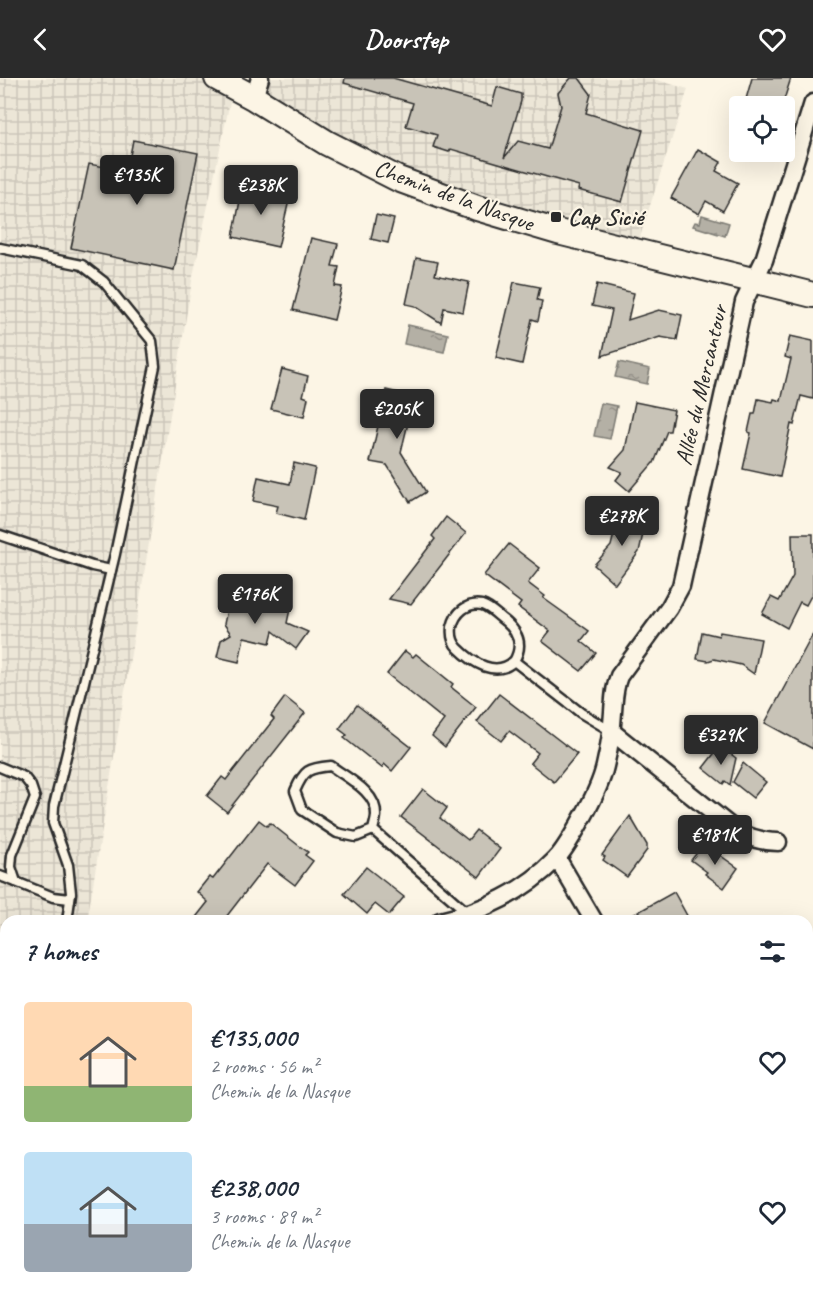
<!DOCTYPE html>
<meta charset="utf-8">
<style>
body{margin:0;font-family:Caveat,sans-serif;background:#f6f6f7;color:#1f2937;height:100vh;display:flex;flex-direction:column;font-size:22px;white-space:nowrap}
*{box-sizing:border-box;margin:0}
p{font-size:20px;color:#747a83}
.icon{flex:none;width:33px;height:33px;fill:none;stroke:currentColor;stroke-width:2;stroke-linecap:round;stroke-linejoin:round}
.map{position:relative;flex:1;overflow:hidden}
.panel{position:absolute;left:0px;top:837px;width:813px;height:384px;display:flex;flex-direction:column;background:#fff;border-radius:18px 18px 0 0;box-shadow:0 6px 24px #0002}
.panel>*{flex:none}
.controls{position:absolute;left:729px;top:18px;display:grid;gap:12px}
.controls a{display:grid;place-items:center;width:66px;height:66px;border-radius:6px;background:#fff;box-shadow:0 6px 24px #0002;font-size:30px}
.price{position:absolute;translate:-50% -51px;padding:0 14px;border-radius:6px;background:#2b2b2b;color:#fff;font-size:20px;line-height:39px;filter:drop-shadow(0 2px 3px #0008)}
.price::after{content:'';position:absolute;left:50%;top:36px;width:18px;height:14px;margin-left:-9px;background:inherit;clip-path:polygon(0 0,100% 0,50% 100%)}
.price.active{background:#222;color:#fff}
ul{padding:0;list-style:none}
li{display:flex;align-items:center;gap:18px;height:150px;padding:0 24px}
li span{display:grid;place-items:center;flex:none;width:168px;height:120px;border-radius:6px;color:#555}
li>.icon{margin-inline-start:auto}
span .icon{width:72px;height:72px;fill:#fffc;stroke-width:1}
li b{font-size:26px}
h2{display:flex;justify-content:space-between;align-items:center;height:72px;padding:0 24px;font-size:26px}
header{display:flex;justify-content:space-between;align-items:center;height:78px;padding:0 24px;background:#2b2b2b;color:#fff;font-size:27px;font-weight:700}
.map>svg:first-child{display:block}
.industrial{fill:url(#industrial-grid)}
.grass{fill:url(#grass-dots);stroke:#84827a;stroke-width:1.5}
.water{fill:url(#water-ripples);stroke:#7d7b74;stroke-width:1.5}
.building{fill:#c8c3b7;stroke:#2b2b2b;stroke-width:1.5}
.lines{fill:none;stroke-linecap:round;stroke-linejoin:round}
.lane-casing{stroke:#2b2b2b;stroke-width:13}
.street-casing{stroke:#2b2b2b;stroke-width:21}
.secondary-casing{stroke:#2b2b2b;stroke-width:28}
.path{stroke:#2b2b2b;stroke-width:4;stroke-dasharray:1.5 4.5;stroke-linecap:butt}
.lane{stroke:#fcf5e5;stroke-width:8}
.street{stroke:#fcf5e5;stroke-width:16}
.secondary{stroke:#fcf5e5;stroke-width:24}
.poi-dot{fill:#2b2b2b;stroke:#fcf5e5;stroke-width:2}
.labels{text-anchor:middle;dominant-baseline:central;stroke-width:4.5;stroke-linejoin:round;paint-order:stroke}
.street-label{font-size:24px;fill:#2b2b2b;stroke:#fcf5e5}
.poi-label{font-size:24px;font-weight:bold;fill:#2b2b2b;stroke:#fcf5e5;text-anchor:start}
</style>
<header><svg class="icon" aria-label="back" viewBox="0 0 24 24"><path d="M15 5l-7 7 7 7"/></svg>Doorstep<svg class="icon" aria-label="heart" viewBox="0 0 24 24"><path d="M12 20l-8-8c-3-5 5-10 8-4 3-6 11-1 8 4z"/></svg></header>
<div class="map">
<svg width="813" height="1221" viewBox="0 0 813 1221">
<defs>
<pattern id="industrial-grid" width="8" height="8" patternUnits="userSpaceOnUse" patternTransform="scale(1.5)"><rect width="8" height="8" fill="#ece6d7"/><path d="M0 4h8M4 0v8" fill="none" stroke="#cbc5b9"/></pattern>
<pattern id="grass-dots" width="8" height="8" patternUnits="userSpaceOnUse" patternTransform="scale(1.5)"><rect width="8" height="8" fill="#ded8ca"/><path d="M2 2h.1M6 6h.1" fill="none" stroke="#bfbaae" stroke-width="1.8" stroke-linecap="round"/></pattern>
<pattern id="water-ripples" width="26" height="14" patternUnits="userSpaceOnUse" patternTransform="scale(1.5)"><rect width="26" height="14" fill="#b4b0a5"/><path d="M2 4q2-2 4 0t4 0M15 11q2-2 4 0t4 0" fill="none" stroke="#938f87"/></pattern>
</defs>
<rect width="100%" height="100%" fill="#fcf5e5"/>
<filter id="ink" filterUnits="userSpaceOnUse"><feTurbulence type="fractalNoise" baseFrequency=".0167" numOctaves="2"/><feDisplacementMap in="SourceGraphic" scale="12" xChannelSelector="R" yChannelSelector="G"/><feConvolveMatrix kernelMatrix="1 2 1 2 8 2 1 2 1" color-interpolation-filters="sRGB"/></filter>
<g filter="url(#ink)">
<!-- industrial -->
<path class="industrial" d="M0 0H650L688 11 643 149 636 174 477 130 233 9 192 203 87 843H6V1215H18V1221H0Z"/>
<!-- grass -->
<path class="grass" d="M18 1215H391L395 1221H18Z"/>
<!-- water -->
<g class="water">
<path d="M702 137 729 145 725 158 693 148 695 144 700 145Z"/>
<path d="M408 247 448 256 444 274 404 266Z"/>
<path d="M619 284 650 291 647 306 615 299Z"/>
<path d="M601 325 617 328 610 361 594 358Z"/>
</g>
<!-- building -->
<g class="building">
<path d="M345 0H393L492 28 497 9 521 16V23L504 80 518 63 548 71 561 28 558 15 571 0H579L591 16 586 35 643 52 622 124 578 112 579 108 526 93 451 71 449 74 433 69 437 57 406 48 413 25 344 5Z"/>
<path d="M752 0H791L782 28H744Z"/>
<path d="M133 62 198 75 174 192 71 170 89 86 127 93Z"/>
<path d="M698 71 721 84 716 93 738 105 723 133 706 123 699 136 671 120Z"/>
<path d="M243 107 290 118 278 169 233 159Z"/>
<path d="M376 137 394 141 388 165 371 161Z"/>
<path d="M311 160 338 166 332 188 339 189 335 208 342 209 334 242 293 232Z"/>
<path d="M416 180 438 184 435 197 469 204 463 234 444 230 441 245 415 228 406 226Z"/>
<path d="M514 204 540 209 537 222 542 223 538 243 532 241 522 286 496 280Z"/>
<path d="M597 206 634 215 628 242 659 232 682 237 677 262 660 259 602 278 612 232 592 228Z"/>
<path d="M790 258 813 263V321L801 318 794 347 791 346 780 399 743 391 751 355 748 354 752 336H755L758 321 773 324 774 321 781 323 791 281 785 279Z"/>
<path d="M282 291 308 298 303 318 308 320 304 339 271 331Z"/>
<path d="M386 312 421 320 415 347 408 345 401 374 426 414 410 424 387 387 370 384Z"/>
<path d="M635 324 674 332 670 353H667L654 385H653L629 413 616 402 622 394 610 389 625 372Z"/>
<path d="M294 385 315 390 304 442 276 435 278 428 253 423 258 399 290 406Z"/>
<path d="M619 436 646 442 639 474 615 506 594 487 611 468Z"/>
<path d="M446 439 466 455 411 526 389 521 435 461 432 458Z"/>
<path d="M792 456H813V514L806 527 800 524 787 550 762 536 771 519 779 523 793 498Z"/>
<path d="M509 466 540 490 528 505 545 518 543 520 589 553 581 563 596 575 581 593 542 563 550 553 518 529 521 525 484 497Z"/>
<path d="M231 513 253 518 252 522 290 531 287 545 308 554 296 571 273 553 270 565 244 559 239 584 217 579 221 562 231 556 224 546Z"/>
<path d="M702 554 719 558 720 554 761 561 754 596 741 587 714 581 708 583 697 581Z"/>
<path d="M813 556V671L765 645Z"/>
<path d="M405 573 413 579 416 576 453 606 451 609 476 629 445 669 432 658 444 642 387 596Z"/>
<path d="M499 616 577 676 554 704 530 685 538 675 509 653 501 663 477 644Z"/>
<path d="M285 619 305 635 227 734 207 718 222 699 226 702 274 641 271 638Z"/>
<path d="M357 627 411 669 392 693 384 686 382 690 344 660 347 657 339 651Z"/>
<path d="M720 668 736 680 730 707 725 703 723 706 703 690Z"/>
<path d="M743 685 766 704 753 720 733 704Z"/>
<path d="M423 711 447 730 440 740 468 762 476 752 500 771 479 799 401 739Z"/>
<path d="M630 738 647 767V772L627 799 603 782 605 779 602 777Z"/>
<path d="M259 742 267 748 270 745 298 767 308 774 305 777 313 783 295 807 267 786 223 843H193L208 824 197 814 209 799 213 801Z"/>
<path d="M704 766 738 790 724 810 705 796 707 794 691 782Z"/>
<path d="M366 789 404 819 389 837 375 826 367 836 344 816Z"/>
<path d="M674 814 690 843H622Z"/>
</g>
<g class="lines">
<defs>
<g id="lane">
<path d="M0 170 82 187 104 204 152 263 155 288 115 476 54 728 53 745 68 787 71 815 67 843"/>
<path d="M0 457 92 488 111 492"/>
<path d="M514 583C496 600 473 585 458 570 452 564 451 557 452 549 455 535 467 524 482 527 489 529 495 535 501 540 516 551 525 565 514 583L581 635 611 653"/>
<path d="M0 689 24 699 31 708 35 720 12 777 11 789 16 804 0 798"/>
<path d="M373 752 356 759 337 755 302 732 295 713C304 692 308 690 331 688 347 700 377 714 376 737 376 742 374 747 373 752L469 836"/>
<path d="M16 804 53 819 70 821"/>
<path d="M0 942 6 934"/>
</g>
<g id="street">
<path d="M254 20 260 0"/>
<path d="M611 653 736 753C750 760 762 764 778 764"/>
<path d="M557 780 594 843"/>
<path d="M440 843C482 834 525 813 556 781 567 769 575 753 583 739 592 723 601 706 605 688 609 671 612 652 613 634 614 621 614 610 619 598L669 530 681 508 744 224 764 182 813 25"/>
<path d="M807 1137 813 1141"/>
<path d="M575 1215 579 1221"/>
</g>
<path id="secondary" d="M217 0 254 20 327 65 398 101 477 130 558 154 813 217"/>
</defs>
<!-- lane casing -->
<use href="#lane" class="lane-casing"/>
<!-- street casing -->
<use href="#street" class="street-casing"/>
<!-- secondary casing -->
<use href="#secondary" class="secondary-casing"/>
<!-- path -->
<path class="path" d="M377 1215 380 1221"/>
<!-- lane -->
<use href="#lane" class="lane"/>
<!-- street -->
<use href="#street" class="street"/>
<!-- secondary -->
<use href="#secondary" class="secondary"/>
</g>
</g>
<!-- markers -->
<rect class="poi-dot" x="550" y="133" width="12" height="12" rx="3"/>
<g class="labels">
<!-- street labels -->
<g class="street-label">
<text transform="translate(454 117) rotate(20)">Chemin de la Nasque</text>
<text transform="translate(701 307) rotate(-77)">Allée du Mercantour</text>
</g>
<!-- poi labels -->
<g class="poi-label">
<text x="568" y="139">Cap Sicié</text>
</g>
</g>
</svg>
<div class="controls">
<a><svg class="icon" aria-label="locate" viewBox="0 0 24 24"><circle cx="12" cy="12" r="6"/><path d="M12 2v4M12 18v4M2 12h4M18 12h4"/></svg></a>
</div>
<b class="price active" style="left:137px;top:128px">€135K</b>
<b class="price" style="left:261px;top:138px">€238K</b>
<b class="price" style="left:397px;top:362px">€205K</b>
<b class="price" style="left:622px;top:469px">€278K</b>
<b class="price" style="left:255px;top:547px">€176K</b>
<b class="price" style="left:721px;top:688px">€329K</b>
<b class="price" style="left:715px;top:788px">€181K</b>
<section class="panel">
<h2>7 homes<svg class="icon" aria-label="filters" viewBox="0 0 24 24"><path d="M4 7h16M4 17h16"/><circle cx="9" cy="7" r="2"/><circle cx="15" cy="17" r="2"/></svg></h2>
<ul>
<li><span style="background:linear-gradient(#ffd9b3 70%,#8fb573 0)"><svg class="icon" aria-label="home" viewBox="0 0 24 24"><path d="M3 11l9-7 9 7M6 9v11h12V9"/></svg></span><div><b>€135,000</b><p>2 rooms · 56 m²</p><p>Chemin de la Nasque</p></div><svg class="icon" aria-label="heart" viewBox="0 0 24 24"><path d="M12 20l-8-8c-3-5 5-10 8-4 3-6 11-1 8 4z"/></svg></li>
<li><span style="background:linear-gradient(#bfe0f5 60%,#9aa5b1 0)"><svg class="icon" aria-label="home" viewBox="0 0 24 24"><path d="M3 11l9-7 9 7M6 9v11h12V9"/></svg></span><div><b>€238,000</b><p>3 rooms · 89 m²</p><p>Chemin de la Nasque</p></div><svg class="icon" aria-label="heart" viewBox="0 0 24 24"><path d="M12 20l-8-8c-3-5 5-10 8-4 3-6 11-1 8 4z"/></svg></li>
</ul>
</section>
</div>
